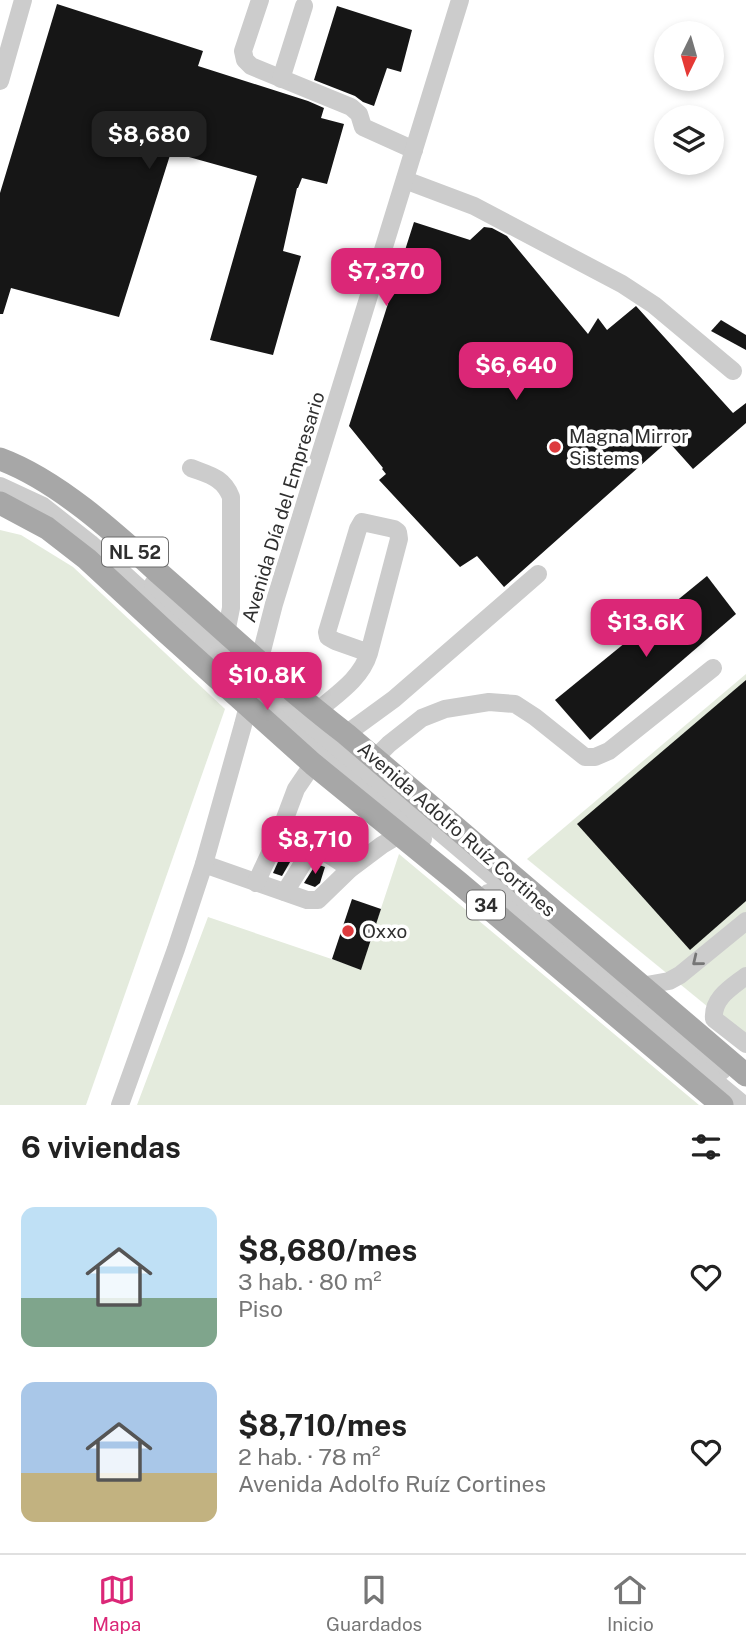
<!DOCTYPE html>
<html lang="es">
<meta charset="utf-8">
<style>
body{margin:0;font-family:"Public Sans",sans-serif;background:#f6f6f6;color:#222;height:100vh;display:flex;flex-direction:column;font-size:26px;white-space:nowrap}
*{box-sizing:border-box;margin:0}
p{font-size:23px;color:#767676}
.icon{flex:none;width:38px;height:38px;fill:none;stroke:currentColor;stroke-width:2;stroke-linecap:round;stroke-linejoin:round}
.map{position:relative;height:1105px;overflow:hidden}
.side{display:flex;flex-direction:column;background:#fff;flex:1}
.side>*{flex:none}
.needle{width:46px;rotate:185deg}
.buttons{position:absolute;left:654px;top:21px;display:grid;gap:14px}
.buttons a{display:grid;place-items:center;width:70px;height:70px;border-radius:50%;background:#fff;box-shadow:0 4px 10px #0003;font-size:35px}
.price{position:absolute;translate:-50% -60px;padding:0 16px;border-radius:14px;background:#db2777;color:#fff;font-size:23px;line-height:46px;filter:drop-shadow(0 2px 4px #0008)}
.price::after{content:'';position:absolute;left:50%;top:42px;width:21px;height:16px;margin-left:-10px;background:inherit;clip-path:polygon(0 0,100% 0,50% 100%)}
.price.current{background:#222;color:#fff}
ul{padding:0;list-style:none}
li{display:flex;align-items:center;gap:21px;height:175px;padding:0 21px}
li span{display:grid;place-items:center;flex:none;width:196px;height:140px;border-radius:14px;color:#555}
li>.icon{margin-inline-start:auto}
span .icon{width:84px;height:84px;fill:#fffc;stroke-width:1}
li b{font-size:30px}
h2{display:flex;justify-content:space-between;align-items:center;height:84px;padding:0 21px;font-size:30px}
.tab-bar{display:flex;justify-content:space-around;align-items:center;height:98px;border-top:2px solid #e0e0e0;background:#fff;font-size:19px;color:#767676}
.tab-bar a{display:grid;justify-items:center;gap:4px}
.tab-bar .current{color:#db2777}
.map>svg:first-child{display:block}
.green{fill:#e4ebdd}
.building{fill:#161616}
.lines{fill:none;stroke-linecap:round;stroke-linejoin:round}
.minor{stroke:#ccc;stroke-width:18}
.major{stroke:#a7a7a7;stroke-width:23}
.oneway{stroke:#767676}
.poi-dot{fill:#dd3a3d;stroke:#fff;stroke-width:2.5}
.labels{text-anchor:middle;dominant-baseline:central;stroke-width:7;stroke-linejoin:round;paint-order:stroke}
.shield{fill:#fff;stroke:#6d6d6d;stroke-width:2}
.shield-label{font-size:18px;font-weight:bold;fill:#2f2f2f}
.poi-label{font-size:19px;fill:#2f2f2f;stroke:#fff;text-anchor:start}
.street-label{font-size:19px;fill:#2f2f2f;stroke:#fff}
</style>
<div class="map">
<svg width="746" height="1105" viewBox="0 0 746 1105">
<rect width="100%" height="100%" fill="#fff"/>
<!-- green -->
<g class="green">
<path d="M0 530 21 535 73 567 225 709 86 1105H0Z"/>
<path d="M746 674V1038L527 859Z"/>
<path d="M399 854 699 1105H137L208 917 361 969Z"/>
</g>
<!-- building -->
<g class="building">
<path d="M57 4 203 51 198 66 308 101 324 108 321 118 344 124 327 184 302 178 298 188H297L283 251 301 256 273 355 210 340 257 176 171 152 119 317 11 288 3 314H0V193Z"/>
<path d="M337 6 412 30 401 72 387 68 374 106 363 102 355 96 314 80Z"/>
<path d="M414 222 470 240 484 227 492 228 507 236 588 334 598 318 607 330 636 306 733 413 746 403V423L693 469 668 441 504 587 477 556 460 567 379 480 386 474 382 469 383 468 349 426Z"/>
<path d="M721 320 746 335V350L711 331Z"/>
<path d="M707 576 736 614 590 740 555 700Z"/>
<path d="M746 680V901L690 950 577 824Z"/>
<path d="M282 853 293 857 282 876 273 873Z"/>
<path d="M316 864 325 867 320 883 315 887 304 883Z"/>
<path d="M352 899 381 909 361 970 332 959Z"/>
</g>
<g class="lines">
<!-- minor -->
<g class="minor">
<path d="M260 0 243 51 245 60 251 66 351 107 359 114 363 127 414 150"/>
<path d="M281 79 304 6"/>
<path d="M0 81 23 0"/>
<path d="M405 180 474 206 622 284 654 305 733 371"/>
<path d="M191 468C209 475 223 477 231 497V608L226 633"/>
<path d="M0 486 43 506 90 543 322 754 423 839"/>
<path d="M153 584 333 744 422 817 722 1071"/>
<path d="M317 711C337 694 361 679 369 653L399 539 398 532 394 529 362 522 358 529 327 632 328 637 335 641 369 653"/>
<path d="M346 734 394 699 538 574"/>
<path d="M374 759 389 744 422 718 445 709 489 702 515 704 535 717 585 757H595L609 751 713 668"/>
<path d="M313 764 296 789 281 829C303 841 330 853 350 869"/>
<path d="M204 864 307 900H318L350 869 382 845 399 835"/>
<path d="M256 883 281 829"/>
<path d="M285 892 313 847"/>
<path d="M488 893 744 1105"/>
<path d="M746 976C732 987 712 998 714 1019L746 1044"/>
<path d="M641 986 669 981 680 975 746 921"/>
<path d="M120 1105 176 949 204 864 243 725 274 604 460 0"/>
</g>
<!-- major -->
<g class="major">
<path d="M0 459C57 480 115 533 160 574 222 628 281 684 346 734L746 1075"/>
<path d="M0 503 47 528 87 559 166 632 313 764 458 882 722 1105"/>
</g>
</g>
<!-- one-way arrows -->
<defs><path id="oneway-chevron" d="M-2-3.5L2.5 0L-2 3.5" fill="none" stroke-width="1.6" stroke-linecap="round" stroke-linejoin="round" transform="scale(1.75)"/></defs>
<use class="oneway" href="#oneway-chevron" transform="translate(697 961) rotate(141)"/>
<!-- markers -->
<g class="poi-dot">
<circle cx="555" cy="447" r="7"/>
<circle cx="348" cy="931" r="7"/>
</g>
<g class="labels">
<!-- shield labels -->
<g class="shield">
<rect x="102" y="537.5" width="66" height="29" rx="5"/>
<rect x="467" y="890.5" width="38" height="29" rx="5"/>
</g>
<g class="shield-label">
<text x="135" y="552">NL 52</text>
<text x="486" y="905">34</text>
</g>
<!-- poi labels -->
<g class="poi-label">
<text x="569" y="436">Magna Mirror<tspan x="569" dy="22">Sistems</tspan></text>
<text x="362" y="931">Oxxo</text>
</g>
<!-- street labels -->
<g class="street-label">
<text transform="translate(283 507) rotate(-73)">Avenida Día del Empresario</text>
<text transform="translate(457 829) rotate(41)">Avenida Adolfo Ruíz Cortines</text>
</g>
</g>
</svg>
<div class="buttons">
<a><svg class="needle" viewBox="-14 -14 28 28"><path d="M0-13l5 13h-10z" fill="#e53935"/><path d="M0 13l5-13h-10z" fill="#767676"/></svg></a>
<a><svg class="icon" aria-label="layers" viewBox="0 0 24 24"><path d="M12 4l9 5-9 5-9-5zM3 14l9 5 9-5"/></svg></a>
</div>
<b class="price current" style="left:149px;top:171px">$8,680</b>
<b class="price" style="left:386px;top:308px">$7,370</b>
<b class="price" style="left:516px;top:402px">$6,640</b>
<b class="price" style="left:646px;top:659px">$13.6K</b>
<b class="price" style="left:267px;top:712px">$10.8K</b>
<b class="price" style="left:315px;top:876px">$8,710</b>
</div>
<section class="side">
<h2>6 viviendas<svg class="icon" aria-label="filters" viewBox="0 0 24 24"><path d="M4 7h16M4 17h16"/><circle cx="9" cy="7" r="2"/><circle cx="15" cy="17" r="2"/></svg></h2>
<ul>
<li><span style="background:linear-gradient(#bfe0f5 65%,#7fa58c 0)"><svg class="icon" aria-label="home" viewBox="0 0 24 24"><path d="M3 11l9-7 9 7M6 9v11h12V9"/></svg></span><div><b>$8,680/mes</b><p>3 hab. · 80 m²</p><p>Piso</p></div><svg class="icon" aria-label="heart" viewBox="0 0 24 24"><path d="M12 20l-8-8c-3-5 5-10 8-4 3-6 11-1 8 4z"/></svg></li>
<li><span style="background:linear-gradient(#a9c7e8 65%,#c2b280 0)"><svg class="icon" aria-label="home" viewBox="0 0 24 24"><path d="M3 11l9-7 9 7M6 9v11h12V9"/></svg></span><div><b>$8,710/mes</b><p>2 hab. · 78 m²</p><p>Avenida Adolfo Ruíz Cortines</p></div><svg class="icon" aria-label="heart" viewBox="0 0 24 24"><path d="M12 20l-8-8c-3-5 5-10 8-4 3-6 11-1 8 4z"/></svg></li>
</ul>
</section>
<nav class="tab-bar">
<a class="current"><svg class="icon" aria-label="map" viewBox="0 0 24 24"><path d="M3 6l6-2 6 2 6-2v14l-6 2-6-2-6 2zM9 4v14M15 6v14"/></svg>Mapa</a>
<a><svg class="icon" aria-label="saved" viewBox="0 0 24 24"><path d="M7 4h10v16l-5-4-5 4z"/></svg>Guardados</a>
<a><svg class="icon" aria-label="home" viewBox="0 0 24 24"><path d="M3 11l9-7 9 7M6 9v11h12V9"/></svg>Inicio</a>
</nav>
